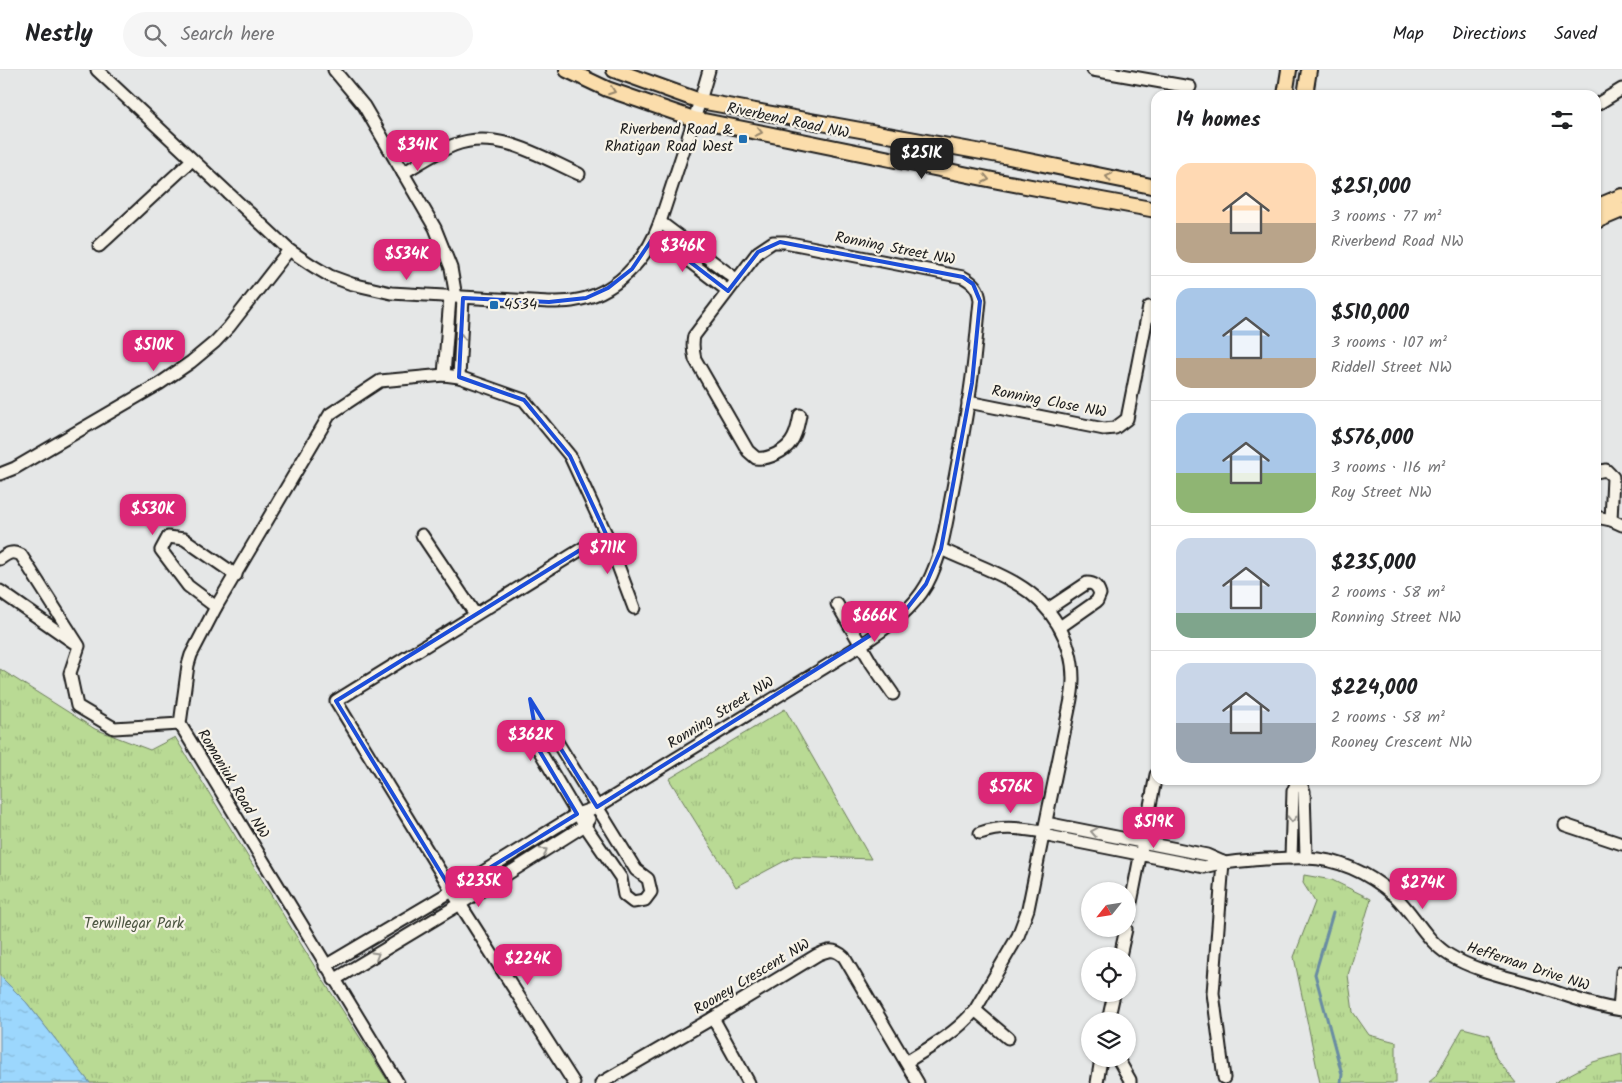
<!DOCTYPE html>
<meta charset="utf-8">
<style>
body{margin:0;font-family:Kalam,sans-serif;background:#f6f6f6;color:#202124;height:100vh;display:flex;flex-direction:column;font-size:19px;white-space:nowrap}
*{box-sizing:border-box;margin:0}
p{font-size:16px;color:#757577}
.icon{flex:none;width:28px;height:28px;fill:none;stroke:currentColor;stroke-width:2;stroke-linecap:round;stroke-linejoin:round}
.map{position:relative;flex:1;overflow:hidden}
.drawer{position:absolute;left:1151px;top:20px;width:450px;height:695px;display:flex;flex-direction:column;background:#fff;border-radius:15px;box-shadow:0 1px 4px #0004}
.drawer>*{flex:none}
.needle{width:32px;rotate:240deg}
.fabs{position:absolute;left:1081px;top:812px;display:grid;gap:10px}
.fabs a{display:grid;place-items:center;width:55px;height:55px;border-radius:50%;background:#fff;box-shadow:0 1px 4px #0004;font-size:25px}
.price{position:absolute;translate:-50% -42px;padding:0 11px;border-radius:10px;background:#db2777;color:#fff;font-size:16px;line-height:32px;filter:drop-shadow(0 1px 2px #0008)}
.price::after{content:'';position:absolute;left:50%;top:30px;width:15px;height:11px;margin-left:-8px;background:inherit;clip-path:polygon(0 0,100% 0,50% 100%)}
.price.current{background:#222;color:#fff}
ul{padding:0;list-style:none}
li{display:flex;align-items:center;gap:15px;height:125px;padding:0 25px}
li+li{border-top:1px solid #e0e0e0}
li span{display:grid;place-items:center;flex:none;width:140px;height:100px;border-radius:15px;color:#555}
li>.icon{margin-inline-start:auto}
span .icon{width:60px;height:60px;fill:#fffc;stroke-width:1}
li b{font-size:21px}
h2{display:flex;justify-content:space-between;align-items:center;height:60px;padding:0 25px;font-size:21px}
header{display:flex;align-items:center;gap:30px;box-sizing:border-box;height:70px;padding:0 25px;background:#fff;border-bottom:1px solid #e0e0e0}
header strong{font-size:24px}
nav{display:flex;gap:28px;margin-inline-start:auto;font-size:18px}
.search{width:350px;height:45px;background:#f6f6f6;display:flex;align-items:center;gap:12px;box-sizing:border-box;padding:0 18px;border-radius:28px;color:#757577;font-size:19px}
.map>svg:first-child{display:block}
.park{fill:url(#park-tufts);stroke:#6a7b58}
.water{fill:url(#water-ripples);stroke:#698ca3}
.lines{fill:none;stroke-linecap:round;stroke-linejoin:round}
.stream{stroke:#698ca3;stroke-width:3}
.minor-casing{stroke:#1c1c1c;stroke-width:15}
.major-casing{stroke:#1c1c1c;stroke-width:18}
.minor{stroke:#f7f3e8;stroke-width:11}
.major{stroke:#fbddab;stroke-width:14}
.oneway{stroke:#97866b}
.oneway2{stroke:#94928c}
.marked{fill:none;stroke:#1d4ed8;stroke-width:4;stroke-linejoin:round}
.poi-dot{fill:#1f6fb2;stroke:#f7f3e8;stroke-width:2}
.labels{text-anchor:middle;dominant-baseline:central;stroke-width:4.5;stroke-linejoin:round;paint-order:stroke}
.street-label{font-size:15px;fill:#1c1c1c;stroke:#f7f3e8}
.poi-label{font-size:15px;fill:#1c1c1c;stroke:#f7f3e8;text-anchor:end}
.park-label{font-size:15px;fill:#4b5540;stroke:#f7f3e8}
</style>
<header>
<strong>Nestly</strong>
<div class="search"><svg class="icon" aria-label="search" viewBox="0 0 24 24"><circle cx="10" cy="10" r="6"/><path d="M15 15l6 6"/></svg>Search here</div>
<nav><a>Map</a><a>Directions</a><a>Saved</a></nav>
</header>
<div class="map">
<svg width="1622" height="1013" viewBox="0 0 1622 1013">
<defs>
<pattern id="park-tufts" width="24" height="20" patternUnits="userSpaceOnUse" patternTransform="scale(1.25)"><rect width="24" height="20" fill="#b9da94"/><path d="M3 7l-1-3M5 7V3M7 7l1-3M15 17l-1-3M17 17v-4M19 17l1-3" fill="none" stroke="#9eba7f"/></pattern>
<pattern id="water-ripples" width="26" height="14" patternUnits="userSpaceOnUse" patternTransform="scale(1.25)"><rect width="26" height="14" fill="#9cd7fd"/><path d="M2 4q2-2 4 0t4 0M15 11q2-2 4 0t4 0" fill="none" stroke="#86b8d8"/></pattern>
</defs>
<rect width="100%" height="100%" fill="#e5e7e7"/>
<filter id="ink" filterUnits="userSpaceOnUse"><feTurbulence type="fractalNoise" baseFrequency=".02" numOctaves="2"/><feDisplacementMap in="SourceGraphic" scale="10" xChannelSelector="R" yChannelSelector="G"/><feConvolveMatrix kernelMatrix="1 2 1 2 8 2 1 2 1" color-interpolation-filters="sRGB"/></filter>
<g filter="url(#ink)">
<!-- park -->
<g class="park">
<path d="M0 599 95 659 150 680 175 667 318 902 389 1013H90L26 932 0 906Z"/>
<path d="M785 639 871 789 794 786 736 817 669 709Z"/>
<path d="M1304 805 1332 810 1371 829 1348 905 1353 942 1369 965 1396 972V1013H1320L1294 887 1315 832 1303 813Z"/>
<path d="M1463 958 1490 965 1496 988 1516 1013H1428L1435 1007Z"/>
<path d="M1622 984V1013H1554L1593 992Z"/>
</g>
<!-- water -->
<path class="water" d="M0 906 26 932 90 1013H0Z"/>
<g class="lines">
<!-- stream -->
<path class="stream" d="M1333 843 1315 904 1342 1004 1341 1013"/>
<defs>
<g id="minor">
<path d="M97 0 289 180 313 196 330 206 352 214 391 223 549 232C556 232 564 232 572 231 615 225 646 191 660 152L700 31 709 0"/>
<path d="M334 0 364 36 435 158 451 198 456 227"/>
<path d="M1093 0 1190 17"/>
<path d="M1596 35 1622 19"/>
<path d="M403 103C420 93 436 82 454 75 497 58 541 87 579 104"/>
<path d="M660 152 737 210"/>
<path d="M655 165 728 221"/>
<path d="M99 176 192 90"/>
<path d="M444 305 450 227"/>
<path d="M459 307 463 228"/>
<path d="M968 332 1104 359 1115 358 1127 349 1149 237"/>
<path d="M1596 402 1606 400 1613 407 1611 450"/>
<path d="M0 404 15 398 159 314 191 292 215 272 229 257 289 180"/>
<path d="M1596 447 1611 450 1622 455"/>
<path d="M606 464 634 538"/>
<path d="M422 465 475 544"/>
<path d="M0 489C7 484 12 480 21 485L79 576 70 603 77 636 114 658 180 654"/>
<path d="M0 521 73 572"/>
<path d="M837 534 872 594 893 624"/>
<path d="M216 537 188 516 161 480 168 467 184 469 236 505"/>
<path d="M1048 539 1087 513C1095 513 1098 517 1100 524L1097 531 1060 557"/>
<path d="M545 663 554 667 636 800 648 809 651 822 645 830 633 832 624 825 621 808 577 744 539 680 536 668Z"/>
<path d="M1299 710 1304 721 1306 787"/>
<path d="M1046 753 1207 785 1223 792"/>
<path d="M1565 755 1622 774"/>
<path d="M980 763C1004 755 1021 759 1044 762"/>
<path d="M1043 765 1204 797C1225 791 1243 791 1265 789 1278 789 1293 787 1306 788 1340 789 1370 804 1395 826 1415 845 1425 870 1449 885 1475 901 1508 907 1538 916 1565 925 1593 936 1622 940"/>
<path d="M1291 788 1293 721 1298 710"/>
<path d="M1223 792 1213 923 1224 1008"/>
<path d="M1128 848 1156 705"/>
<path d="M1120 886 1126 859"/>
<path d="M325 896 452 821 577 744 597 737 861 575C886 558 911 542 927 514 942 486 946 454 952 423 959 387 966 351 971 314 975 287 977 259 980 231 979 219 974 213 963 207L785 172H773L758 182 694 266C692 275 693 281 695 289L748 381 756 388C768 390 785 381 791 372 797 364 798 354 800 345"/>
<path d="M334 910 460 834 585 755 589 749"/>
<path d="M1619 939 1622 902"/>
<path d="M975 940 1008 968"/>
<path d="M713 948 749 1013"/>
<path d="M1108 951 1114 924"/>
<path d="M1118 989 1130 1010V1013"/>
<path d="M906 992C931 977 956 963 975 940L1018 866 1028 839 1069 639C1071 630 1073 619 1073 609 1073 570 1051 534 1017 514 994 500 966 491 941 479"/>
<path d="M398 1013 180 654 188 595 191 585 216 537 330 344 380 311 444 305 459 307 524 330 570 386 606 464 336 631 460 834 574 1013"/>
<path d="M601 1013 713 948 817 885C828 880 834 878 844 887L918 1013"/>
<path d="M1097 1013 1101 989"/>
</g>
<g id="major">
<path d="M567 0 607 19 694 49 998 111 1156 140"/>
<path d="M614 0 700 31 1004 86 1156 117"/>
<path d="M1285 25 1289 0"/>
<path d="M1305 25 1309 0"/>
<path d="M1596 137 1622 126"/>
<path d="M1596 151 1622 140"/>
</g>
</defs>
<!-- minor casing -->
<use href="#minor" class="minor-casing"/>
<!-- major casing -->
<use href="#major" class="major-casing"/>
<!-- minor -->
<use href="#minor" class="minor"/>
<!-- major -->
<use href="#major" class="major"/>
</g>
<!-- one-way arrows -->
<defs><path id="oneway-chevron" d="M-2-3.5L2.5 0L-2 3.5" fill="none" stroke-width="1.6" stroke-linecap="round" stroke-linejoin="round" transform="scale(1.25)"/></defs>
<g class="oneway">
<use href="#oneway-chevron" transform="translate(612 21) rotate(20)"/>
<use href="#oneway-chevron" transform="translate(759 62) rotate(12)"/>
<use href="#oneway-chevron" transform="translate(1109 107) rotate(-168)"/>
<use href="#oneway-chevron" transform="translate(986 109) rotate(12)"/>
</g>
<g class="oneway2">
<use href="#oneway-chevron" transform="translate(461 267) rotate(-87)"/>
<use href="#oneway-chevron" transform="translate(1292 749) rotate(92)"/>
<use href="#oneway-chevron" transform="translate(1094 762) rotate(-169)"/>
<use href="#oneway-chevron" transform="translate(544 781) rotate(-32)"/>
<use href="#oneway-chevron" transform="translate(376 885) rotate(-31)"/>
</g>
</g>
<!-- marked area -->
<path class="marked" d="M655 165 728 221 758 182 780 172 963 207 973 214 980 231 972 313 941 479 926 514 901 546 597 737 530 629 539 680 577 744 452 821 336 631 606 464 570 386 524 330 459 307 463 228 549 232 586 228 608 218 632 199Z"/>
<!-- markers -->
<g class="poi-dot">
<rect x="738" y="64" width="10" height="10" rx="2.5"/>
<rect x="489" y="230" width="10" height="10" rx="2.5"/>
</g>
<g class="labels">
<!-- street labels -->
<g class="street-label">
<text transform="translate(788 51) rotate(12)">Riverbend Road NW</text>
<text transform="translate(895 179) rotate(11)">Ronning Street NW</text>
<text transform="translate(1049 332) rotate(11)">Ronning Close NW</text>
<text transform="translate(721 643) rotate(-32)">Ronning Street NW</text>
<text transform="translate(233 714) rotate(59)">Romaniuk Road NW</text>
<text transform="translate(1528 897) rotate(18)">Heffernan Drive NW</text>
<text transform="translate(752 907) rotate(-31)">Rooney Crescent NW</text>
</g>
<!-- poi labels -->
<g class="poi-label">
<text x="733" y="60">Riverbend Road &amp;<tspan x="733" dy="17">Rhatigan Road West</tspan></text>
<text x="504" y="235" text-anchor="start">4534</text>
</g>
<!-- park labels -->
<g class="park-label">
<text x="134" y="854">Terwillegar Park</text>
</g>
</g>
</svg>
<div class="fabs">
<a><svg class="needle" viewBox="-14 -14 28 28"><path d="M0-13l5 13h-10z" fill="#e53935"/><path d="M0 13l5-13h-10z" fill="#757577"/></svg></a>
<a><svg class="icon" aria-label="locate" viewBox="0 0 24 24"><circle cx="12" cy="12" r="6"/><path d="M12 2v4M12 18v4M2 12h4M18 12h4"/></svg></a>
<a><svg class="icon" aria-label="layers" viewBox="0 0 24 24"><path d="M12 4l9 5-9 5-9-5zM3 14l9 5 9-5"/></svg></a>
</div>
<b class="price" style="left:418px;top:102px">$341K</b>
<b class="price current" style="left:922px;top:110px">$251K</b>
<b class="price" style="left:683px;top:203px">$346K</b>
<b class="price" style="left:407px;top:211px">$534K</b>
<b class="price" style="left:154px;top:302px">$510K</b>
<b class="price" style="left:153px;top:466px">$530K</b>
<b class="price" style="left:608px;top:505px">$711K</b>
<b class="price" style="left:875px;top:573px">$666K</b>
<b class="price" style="left:531px;top:692px">$362K</b>
<b class="price" style="left:1011px;top:744px">$576K</b>
<b class="price" style="left:1154px;top:779px">$519K</b>
<b class="price" style="left:479px;top:838px">$235K</b>
<b class="price" style="left:1423px;top:840px">$274K</b>
<b class="price" style="left:528px;top:916px">$224K</b>
<section class="drawer">
<h2>14 homes<svg class="icon" aria-label="filters" viewBox="0 0 24 24"><path d="M4 7h16M4 17h16"/><circle cx="9" cy="7" r="2"/><circle cx="15" cy="17" r="2"/></svg></h2>
<ul>
<li><span style="background:linear-gradient(#ffd9b3 60%,#b9a48a 0)"><svg class="icon" aria-label="home" viewBox="0 0 24 24"><path d="M3 11l9-7 9 7M6 9v11h12V9"/></svg></span><div><b>$251,000</b><p>3 rooms · 77 m²</p><p>Riverbend Road NW</p></div></li>
<li><span style="background:linear-gradient(#a9c7e8 70%,#b9a48a 0)"><svg class="icon" aria-label="home" viewBox="0 0 24 24"><path d="M3 11l9-7 9 7M6 9v11h12V9"/></svg></span><div><b>$510,000</b><p>3 rooms · 107 m²</p><p>Riddell Street NW</p></div></li>
<li><span style="background:linear-gradient(#a9c7e8 60%,#8fb573 0)"><svg class="icon" aria-label="home" viewBox="0 0 24 24"><path d="M3 11l9-7 9 7M6 9v11h12V9"/></svg></span><div><b>$576,000</b><p>3 rooms · 116 m²</p><p>Roy Street NW</p></div></li>
<li><span style="background:linear-gradient(#c9d6e8 75%,#7fa58c 0)"><svg class="icon" aria-label="home" viewBox="0 0 24 24"><path d="M3 11l9-7 9 7M6 9v11h12V9"/></svg></span><div><b>$235,000</b><p>2 rooms · 58 m²</p><p>Ronning Street NW</p></div></li>
<li><span style="background:linear-gradient(#c9d6e8 60%,#9aa5b1 0)"><svg class="icon" aria-label="home" viewBox="0 0 24 24"><path d="M3 11l9-7 9 7M6 9v11h12V9"/></svg></span><div><b>$224,000</b><p>2 rooms · 58 m²</p><p>Rooney Crescent NW</p></div></li>
</ul>
</section>
</div>
